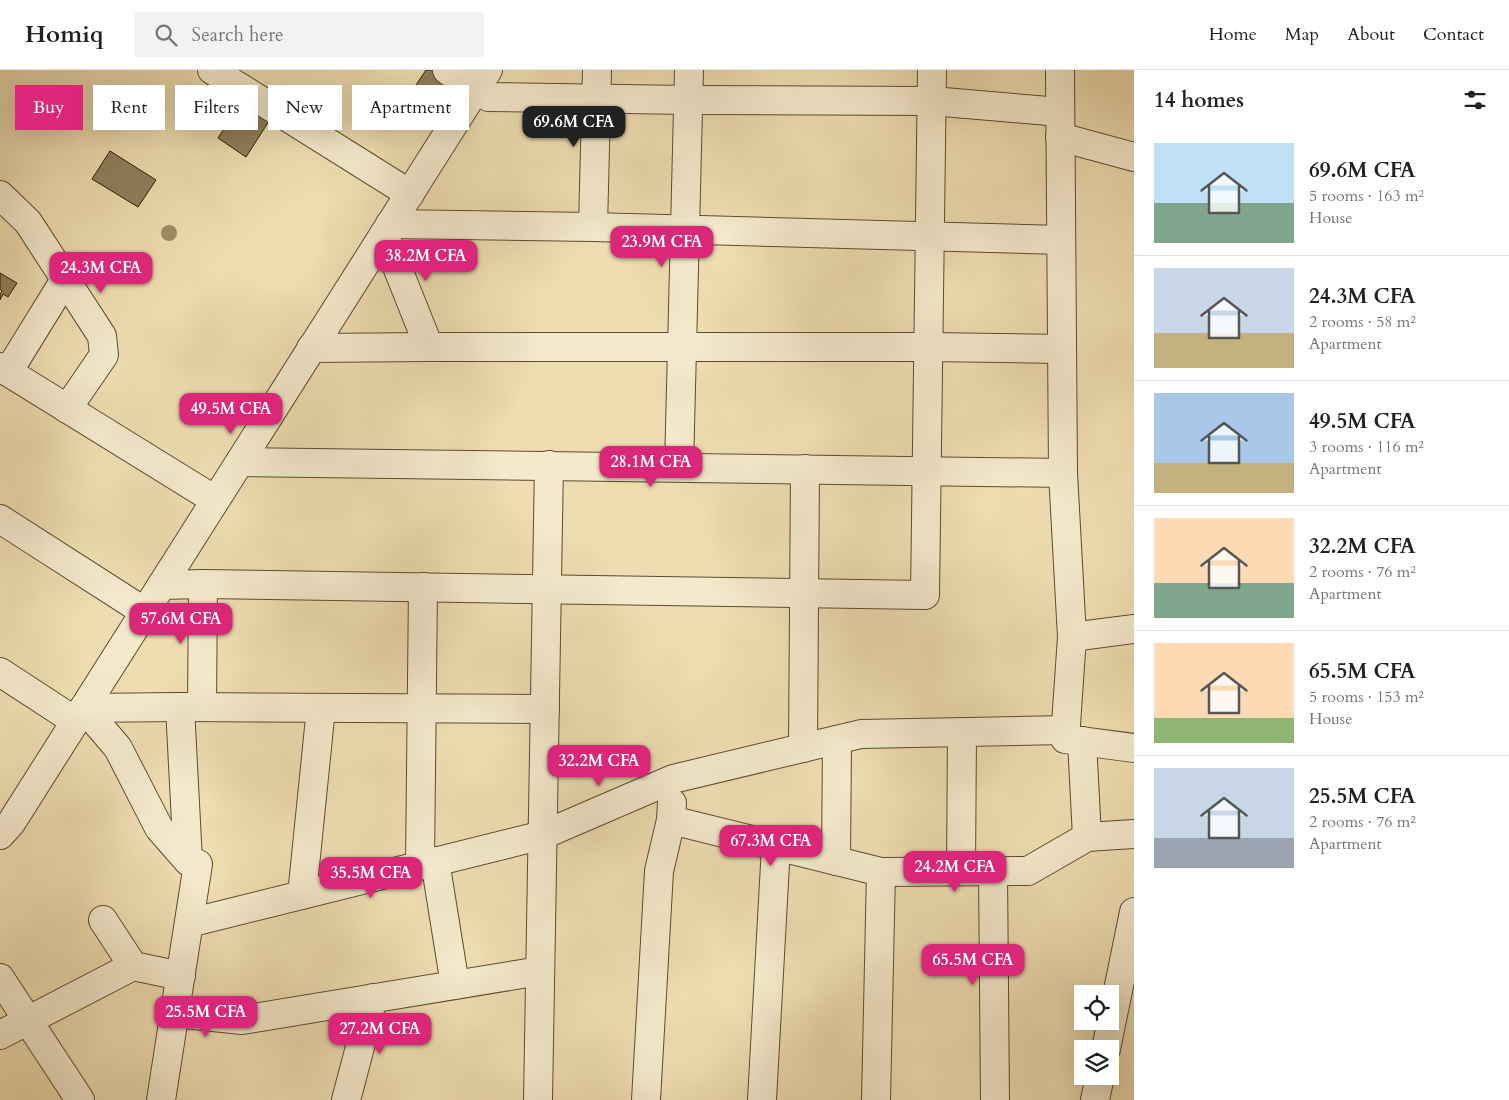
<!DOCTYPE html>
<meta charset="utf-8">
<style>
body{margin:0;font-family:Cardo,serif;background:#f2f2f2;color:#202124;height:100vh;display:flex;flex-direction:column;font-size:19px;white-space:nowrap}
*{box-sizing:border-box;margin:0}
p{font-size:16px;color:#757577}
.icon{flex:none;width:28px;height:28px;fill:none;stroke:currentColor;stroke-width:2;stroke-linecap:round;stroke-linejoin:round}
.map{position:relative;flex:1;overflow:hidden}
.drawer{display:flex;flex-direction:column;background:#fff;width:375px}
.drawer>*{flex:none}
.hud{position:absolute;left:15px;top:15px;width:475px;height:45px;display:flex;gap:10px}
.fabs{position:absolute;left:1074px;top:915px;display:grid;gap:10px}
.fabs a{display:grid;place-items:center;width:45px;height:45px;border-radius:0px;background:#fff;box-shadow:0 5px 20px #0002;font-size:25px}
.price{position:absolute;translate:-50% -42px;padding:0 11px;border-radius:10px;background:#db2777;color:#fff;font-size:16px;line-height:32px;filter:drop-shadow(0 1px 2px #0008)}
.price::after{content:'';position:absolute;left:50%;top:30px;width:15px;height:11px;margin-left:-8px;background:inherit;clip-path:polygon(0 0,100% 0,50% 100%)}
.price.selected{background:#222;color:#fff}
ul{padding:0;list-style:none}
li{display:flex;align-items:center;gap:15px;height:125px;padding:0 20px}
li+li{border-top:1px solid #e0e0e0}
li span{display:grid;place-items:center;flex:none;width:140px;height:100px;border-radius:0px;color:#555}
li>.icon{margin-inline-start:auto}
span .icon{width:60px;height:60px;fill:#fffc;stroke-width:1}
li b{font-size:21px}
h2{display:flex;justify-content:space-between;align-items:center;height:60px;padding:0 20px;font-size:21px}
.pill{padding:0 18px;border-radius:0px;background:#fff;box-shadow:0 5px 20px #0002;font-size:18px;line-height:45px}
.pill.selected{background:#db2777;color:#fff}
header{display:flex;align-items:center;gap:30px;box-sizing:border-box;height:70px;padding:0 25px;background:#fff;border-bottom:1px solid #e0e0e0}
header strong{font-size:24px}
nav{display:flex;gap:28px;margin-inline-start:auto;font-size:18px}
.search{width:350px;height:45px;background:#f2f2f2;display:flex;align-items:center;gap:12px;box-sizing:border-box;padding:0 18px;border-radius:0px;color:#757577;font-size:19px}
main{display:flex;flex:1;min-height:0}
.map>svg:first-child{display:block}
.building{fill:#91805e;stroke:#2c1b04}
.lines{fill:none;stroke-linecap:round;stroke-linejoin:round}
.minor-casing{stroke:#5c4c2f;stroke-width:30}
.minor{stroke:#f4e9cc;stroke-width:28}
.tree{fill:#9e8d6a}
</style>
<header>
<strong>Homiq</strong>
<div class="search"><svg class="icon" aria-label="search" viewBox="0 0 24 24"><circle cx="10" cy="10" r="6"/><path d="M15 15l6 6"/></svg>Search here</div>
<nav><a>Home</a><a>Map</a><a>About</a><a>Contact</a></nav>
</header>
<main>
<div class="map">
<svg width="1134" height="1030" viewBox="0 0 1134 1030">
<rect width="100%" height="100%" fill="#eeddb1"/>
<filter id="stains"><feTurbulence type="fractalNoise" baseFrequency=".004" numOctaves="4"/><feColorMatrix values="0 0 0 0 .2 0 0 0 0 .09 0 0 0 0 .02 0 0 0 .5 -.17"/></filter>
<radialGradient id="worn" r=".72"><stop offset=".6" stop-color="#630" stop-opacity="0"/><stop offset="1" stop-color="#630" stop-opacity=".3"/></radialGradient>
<!-- building -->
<g class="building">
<path d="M426 0H430L453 14 425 53 402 36Z"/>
<path d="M243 30 271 48 246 87 218 68Z"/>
<path d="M110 81 156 110 138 137 92 109Z"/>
<path d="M0 203 17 213 8 227 3 224 0 230V224L2 221 0 219Z"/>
</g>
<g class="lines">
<defs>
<g id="minor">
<path d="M212 0 410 124"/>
<path d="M447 0 488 27 688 30 932 31 1060 42"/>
<path d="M1060 0 1063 403 1072 567 1065 669 1134 678"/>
<path d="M1060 67 1134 87"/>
<path d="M0 125 28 152 102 266 104 285 67 339"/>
<path d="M390 154 593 157 1061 170"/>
<path d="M593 157 597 0"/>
<path d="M384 164 429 277"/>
<path d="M311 278 429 277H928L1062 279"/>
<path d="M0 297 215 430"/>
<path d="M8 302 66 208"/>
<path d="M240 392 1063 403"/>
<path d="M679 397 689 0"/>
<path d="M0 449 145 542"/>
<path d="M162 515 203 514 925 525 932 0"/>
<path d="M1072 567 1134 559"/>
<path d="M0 602 75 651"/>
<path d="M180 637 188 791"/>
<path d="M202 637 203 514"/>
<path d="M84 638 180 637 545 639"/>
<path d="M84 638 118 678 159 758 188 791 198 794 161 1030"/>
<path d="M1082 671 1087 767"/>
<path d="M803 678 805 399"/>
<path d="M671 750 881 802 1028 801 1087 767 1134 764"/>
<path d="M0 765 11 753 488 0"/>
<path d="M435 791 455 915"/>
<path d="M836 791 837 670"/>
<path d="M420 795 423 517"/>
<path d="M961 801 962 662"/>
<path d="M993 801 995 1030"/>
<path d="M302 825 321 638"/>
<path d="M103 850 133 896"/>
<path d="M189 853 543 765 673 709 861 664 1065 660"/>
<path d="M0 908 80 1030"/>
<path d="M175 943 242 950 540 901"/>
<path d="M0 965 133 896 181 906"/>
<path d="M1106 979 1134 842"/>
<path d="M346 1030 373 928"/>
<path d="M538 1030 549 395"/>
<path d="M646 1030 659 801 671 750 672 733"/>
<path d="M762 1030 776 776"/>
<path d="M876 1030 881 802"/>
<path d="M1095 1030 1100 1006"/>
</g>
</defs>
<!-- minor casing -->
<use href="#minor" class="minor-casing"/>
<!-- minor -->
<use href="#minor" class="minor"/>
</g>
<!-- trees -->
<circle class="tree" cx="169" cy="163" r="8"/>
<rect width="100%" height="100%" filter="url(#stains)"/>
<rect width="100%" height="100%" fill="url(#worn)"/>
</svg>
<div class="fabs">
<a><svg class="icon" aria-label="locate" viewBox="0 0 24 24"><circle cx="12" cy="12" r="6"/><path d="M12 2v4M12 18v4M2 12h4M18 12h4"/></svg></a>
<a><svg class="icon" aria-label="layers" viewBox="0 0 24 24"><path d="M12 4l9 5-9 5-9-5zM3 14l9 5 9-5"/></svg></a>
</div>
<b class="price selected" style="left:574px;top:78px">69.6M CFA</b>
<b class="price" style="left:662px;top:198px">23.9M CFA</b>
<b class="price" style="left:426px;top:212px">38.2M CFA</b>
<b class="price" style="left:101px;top:224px">24.3M CFA</b>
<b class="price" style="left:231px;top:365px">49.5M CFA</b>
<b class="price" style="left:651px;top:418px">28.1M CFA</b>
<b class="price" style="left:181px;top:575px">57.6M CFA</b>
<b class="price" style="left:599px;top:717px">32.2M CFA</b>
<b class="price" style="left:771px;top:797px">67.3M CFA</b>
<b class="price" style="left:955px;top:823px">24.2M CFA</b>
<b class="price" style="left:371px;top:829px">35.5M CFA</b>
<b class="price" style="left:973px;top:916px">65.5M CFA</b>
<b class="price" style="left:206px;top:968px">25.5M CFA</b>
<b class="price" style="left:380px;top:985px">27.2M CFA</b>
<div class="hud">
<a class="pill selected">Buy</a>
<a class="pill">Rent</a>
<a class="pill">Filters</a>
<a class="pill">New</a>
<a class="pill">Apartment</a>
</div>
</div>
<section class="drawer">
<h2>14 homes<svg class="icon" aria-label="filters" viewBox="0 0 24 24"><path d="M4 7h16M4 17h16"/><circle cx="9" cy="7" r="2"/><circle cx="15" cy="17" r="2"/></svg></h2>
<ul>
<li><span style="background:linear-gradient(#bfe0f5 60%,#7fa58c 0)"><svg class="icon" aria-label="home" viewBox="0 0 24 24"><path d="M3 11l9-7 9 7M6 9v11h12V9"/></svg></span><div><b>69.6M CFA</b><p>5 rooms · 163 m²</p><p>House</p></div></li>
<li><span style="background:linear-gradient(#c9d6e8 65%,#c2b280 0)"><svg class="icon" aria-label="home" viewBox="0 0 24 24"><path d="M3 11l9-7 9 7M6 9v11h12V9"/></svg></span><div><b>24.3M CFA</b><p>2 rooms · 58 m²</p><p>Apartment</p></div></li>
<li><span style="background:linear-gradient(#a9c7e8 70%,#c2b280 0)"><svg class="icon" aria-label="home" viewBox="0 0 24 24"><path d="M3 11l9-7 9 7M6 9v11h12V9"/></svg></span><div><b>49.5M CFA</b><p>3 rooms · 116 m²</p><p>Apartment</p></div></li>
<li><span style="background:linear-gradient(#ffd9b3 65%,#7fa58c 0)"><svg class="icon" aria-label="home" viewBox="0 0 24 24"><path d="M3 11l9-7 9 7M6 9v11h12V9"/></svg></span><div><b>32.2M CFA</b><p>2 rooms · 76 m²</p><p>Apartment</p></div></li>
<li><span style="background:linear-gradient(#ffd9b3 75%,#8fb573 0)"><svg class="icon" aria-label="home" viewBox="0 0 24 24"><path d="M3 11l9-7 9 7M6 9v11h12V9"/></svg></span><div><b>65.5M CFA</b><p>5 rooms · 153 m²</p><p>House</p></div></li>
<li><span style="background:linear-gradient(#c9d6e8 70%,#9aa5b1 0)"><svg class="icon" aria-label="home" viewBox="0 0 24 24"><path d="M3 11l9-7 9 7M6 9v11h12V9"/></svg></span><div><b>25.5M CFA</b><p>2 rooms · 76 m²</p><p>Apartment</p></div></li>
</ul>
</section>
</main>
